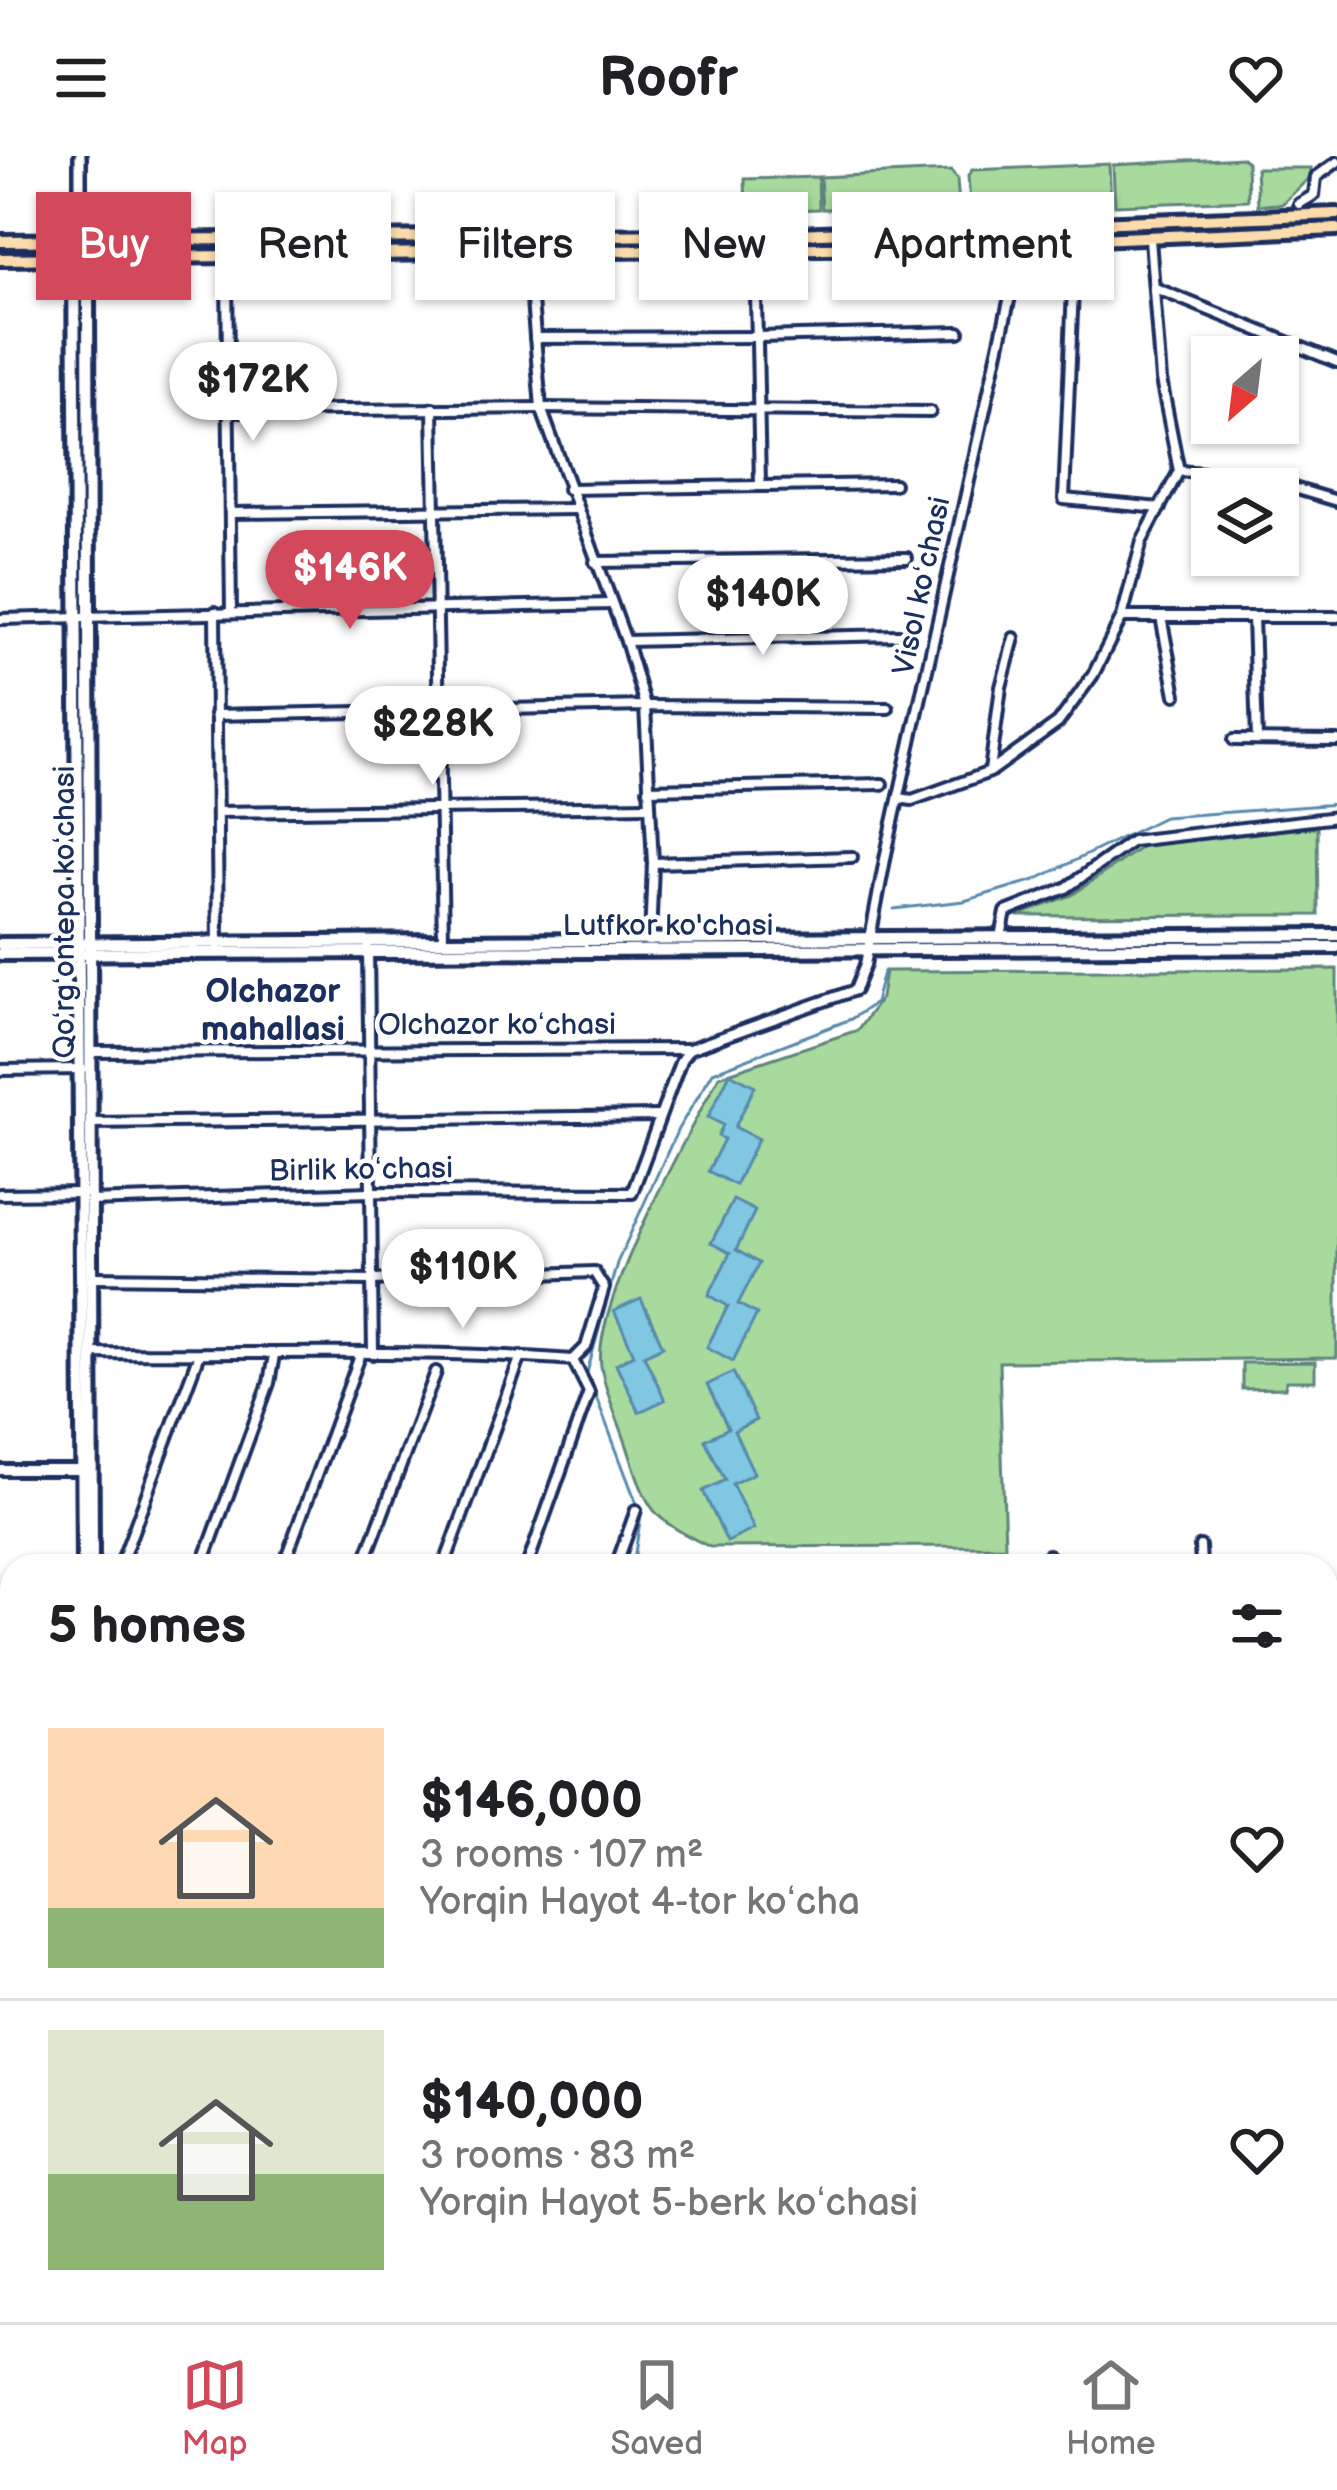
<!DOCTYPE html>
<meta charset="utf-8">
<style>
body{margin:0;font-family:"Balsamiq Sans",sans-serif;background:#f6f6f6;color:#202124;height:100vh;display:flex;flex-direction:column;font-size:45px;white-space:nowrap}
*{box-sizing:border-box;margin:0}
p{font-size:39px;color:#757577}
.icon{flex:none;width:66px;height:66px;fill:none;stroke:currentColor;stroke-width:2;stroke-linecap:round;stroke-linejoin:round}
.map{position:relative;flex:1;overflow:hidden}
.drawer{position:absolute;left:0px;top:1398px;width:1338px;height:768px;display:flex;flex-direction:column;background:#fff;border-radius:36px 36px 0 0;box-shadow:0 3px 9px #0004}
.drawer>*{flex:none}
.hud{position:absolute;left:36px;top:36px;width:1266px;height:108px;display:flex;gap:24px}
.needle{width:78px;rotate:208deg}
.controls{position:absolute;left:1191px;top:180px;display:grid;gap:24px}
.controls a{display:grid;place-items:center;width:108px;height:108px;border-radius:0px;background:#fff;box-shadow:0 3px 9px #0004;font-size:60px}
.price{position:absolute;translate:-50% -102px;padding:0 27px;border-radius:42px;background:#fff;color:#222;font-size:39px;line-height:78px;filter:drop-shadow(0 3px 6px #0008)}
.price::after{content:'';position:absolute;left:50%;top:72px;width:36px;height:27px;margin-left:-18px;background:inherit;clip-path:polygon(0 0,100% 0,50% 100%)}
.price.active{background:#d1495b;color:#fff}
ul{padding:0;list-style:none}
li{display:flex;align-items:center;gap:36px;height:300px;padding:0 48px}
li+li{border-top:3px solid #e0e0e0}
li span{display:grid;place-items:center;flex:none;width:336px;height:240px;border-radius:0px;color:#555}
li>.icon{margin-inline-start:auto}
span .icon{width:144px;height:144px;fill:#fffc;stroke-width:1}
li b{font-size:51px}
h2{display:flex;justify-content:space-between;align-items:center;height:144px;padding:0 48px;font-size:51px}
.tag{padding:0 42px;border-radius:0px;background:#fff;box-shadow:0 3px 9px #0004;font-size:42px;line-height:108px}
.tag.active{background:#d1495b;color:#fff}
header{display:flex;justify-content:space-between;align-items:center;height:156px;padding:0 48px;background:#fff;font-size:54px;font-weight:700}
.tab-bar{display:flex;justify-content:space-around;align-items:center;height:168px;border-top:3px solid #e0e0e0;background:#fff;font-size:33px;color:#757577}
.tab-bar a{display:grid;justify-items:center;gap:6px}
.tab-bar .active{color:#d1495b}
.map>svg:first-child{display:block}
.built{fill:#eae8f8}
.green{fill:#a7da9c;stroke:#61847d;stroke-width:3}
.water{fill:#80c7e1;stroke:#588aad;stroke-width:3}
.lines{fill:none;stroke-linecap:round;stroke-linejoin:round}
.stream{stroke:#588aad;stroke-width:3}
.canal{stroke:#80c7e1;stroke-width:9}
.minor-casing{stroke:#1b2f5e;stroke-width:16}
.tertiary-casing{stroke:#1b2f5e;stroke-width:18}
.secondary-casing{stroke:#1b2f5e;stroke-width:20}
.primary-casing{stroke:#1b2f5e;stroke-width:20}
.minor{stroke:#fff;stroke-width:8}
.tertiary{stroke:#fff;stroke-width:9}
.secondary{stroke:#fff;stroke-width:10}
.primary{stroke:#fcdcac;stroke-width:10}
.labels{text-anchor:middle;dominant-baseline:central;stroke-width:9;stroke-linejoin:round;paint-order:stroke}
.street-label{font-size:30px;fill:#1b2f5e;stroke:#fff}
.neighbourhood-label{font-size:33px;font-weight:bold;fill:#1b2f5e;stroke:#fff}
</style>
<header><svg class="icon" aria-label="menu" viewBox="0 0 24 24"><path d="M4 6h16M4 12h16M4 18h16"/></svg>Roofr<svg class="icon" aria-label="heart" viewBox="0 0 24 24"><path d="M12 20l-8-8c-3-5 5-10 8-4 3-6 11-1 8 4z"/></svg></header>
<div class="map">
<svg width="1337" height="2166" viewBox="0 0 1337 2166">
<rect width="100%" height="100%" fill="#fff"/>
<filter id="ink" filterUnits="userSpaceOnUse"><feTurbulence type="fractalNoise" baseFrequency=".00833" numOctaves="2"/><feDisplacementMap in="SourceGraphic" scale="24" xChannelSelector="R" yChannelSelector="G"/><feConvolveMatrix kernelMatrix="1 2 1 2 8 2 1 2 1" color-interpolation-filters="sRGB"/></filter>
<g filter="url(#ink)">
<!-- built -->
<g class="built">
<rect x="335" y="2154" width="143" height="12"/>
<path d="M1094 2154H1283L1290 2166H1101Z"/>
</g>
<!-- green -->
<g class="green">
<path d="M1242 2 1247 6 1248 44 1115 49 1113 9Z"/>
<path d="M1109 8 1111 48 978 53 970 49 968 20 972 14Z"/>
<path d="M1256 12H1311V20L1282 48 1258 49Z"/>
<path d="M951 15 957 23 959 51 953 53H822L820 21Z"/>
<path d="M818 21 819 53 746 55 745 23Z"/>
<path d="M1317 671 1318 759 1017 760 1072 739 1147 687Z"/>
<path d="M1337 813V1202L999 1206 1005 1390 710 1391C648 1361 648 1354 627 1290 619 1265 605 1237 601 1210 592 1151 688 977 719 920L858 874 881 842 885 815Z"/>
<path d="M1315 1206V1225H1286L1285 1232 1242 1233V1207Z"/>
</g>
<!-- water -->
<g class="water">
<path d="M730 917 755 930 735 971 758 983 735 1029 708 1015 724 983 718 980 723 969 708 961Z"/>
<path d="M733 1044 755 1055 736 1094 759 1107 738 1148 757 1158 733 1205 707 1191 728 1150 709 1139 730 1097 711 1087Z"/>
<path d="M641 1143 663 1190 644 1199 665 1244 639 1256 616 1208 634 1198 614 1155Z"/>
<path d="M733 1216 756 1264 734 1275 754 1317 732 1328 754 1373 727 1386 703 1335 725 1324 705 1284 728 1272 707 1229Z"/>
</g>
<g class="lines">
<!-- stream -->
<g class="stream">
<path d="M894 753 964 745 1035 724 1164 661 1337 648"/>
<path d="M633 1410 641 1359 587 1217 617 1107 678 973 713 916 851 863 875 847 883 816"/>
<path d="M1326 1619 1337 1617"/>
<path d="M0 2066H12"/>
</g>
<!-- canal -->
<path class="canal" d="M128 2166V2154"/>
<defs>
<g id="minor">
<path d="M1299 48 1314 39 1316 21 1337 6"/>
<path d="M1075 86 1064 343 1160 352"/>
<path d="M755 93 760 328"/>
<path d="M528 97 541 252 626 485 645 550 653 707 650 785"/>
<path d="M227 121 231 456"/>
<path d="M1155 132 1337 206"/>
<path d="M535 182 759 181 959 176"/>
<path d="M433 252 443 784"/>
<path d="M231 255 541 252 930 256"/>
<path d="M1179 315 1257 321 1337 345"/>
<path d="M568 333 894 328"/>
<path d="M231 357 575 353"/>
<path d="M595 406 907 402"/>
<path d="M215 456 218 791"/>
<path d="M1122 461H1337"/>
<path d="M1161 461 1176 539"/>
<path d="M1253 461 1257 584"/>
<path d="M0 463 611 448"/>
<path d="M626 485 899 479"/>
<path d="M215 559 645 550 888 552"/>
<path d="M1234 584 1337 585"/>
<path d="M990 615 1001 531 1014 482"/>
<path d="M648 633 882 628"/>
<path d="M899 642 912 644 990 616 1058 567 1093 519 1122 461 1142 385 1179 315 1161 224 1150 83"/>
<path d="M218 656 648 650"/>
<path d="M653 707 852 701"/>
<path d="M1001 781 1006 756 1066 732 1132 685 1337 661"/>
<path d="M368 793 373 1198"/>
<path d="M91 896 688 893"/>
<path d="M0 914 82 913"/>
<path d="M91 967 659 960"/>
<path d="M0 1038 83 1037"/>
<path d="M90 1045 370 1036 632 1037 681 904 689 893 855 834 865 809 886 698 1011 136 1017 88"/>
<path d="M91 1121 372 1124 594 1116 604 1132 586 1191 573 1204"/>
<path d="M91 1197C251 1199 413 1192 573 1204L589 1236 527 1410"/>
<path d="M0 1314H84"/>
<path d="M1200 1390 1201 1410"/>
<path d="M1048 1399 1051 1410"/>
<path d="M120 1410 199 1198"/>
<path d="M202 1410 269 1227 274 1199"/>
<path d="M283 1410 360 1200"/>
<path d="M363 1410 436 1216"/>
<path d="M444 1410 521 1200"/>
<path d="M616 1410 636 1354"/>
<path d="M0 1572H12"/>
<path d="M1326 1666H1337"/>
<path d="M0 1885 12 1886"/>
<path d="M1326 1928 1337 1947"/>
<path d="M0 1967H12"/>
<path d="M1326 2058 1337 2051"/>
<path d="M0 2060H12"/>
<path d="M0 2079H12"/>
<path d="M1326 2084 1337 2077"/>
<path d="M0 2130H12"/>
<path d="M741 2154 742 2166"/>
<path d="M1084 2154 1091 2166"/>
<path d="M1302 2154 1310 2166"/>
<path d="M147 2166 148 2154"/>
</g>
<g id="tertiary">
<path d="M80 84V0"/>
<path d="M1326 1879 1337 1872"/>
<path d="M834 2166 854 2154"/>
</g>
<g id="secondary">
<path d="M80 84 87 103 88 133 92 1410"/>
<path d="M80 84 74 103 83 1410"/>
<path d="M0 788 1337 779"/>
<path d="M0 798 1337 791"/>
<path d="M1326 1570 1337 1568"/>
<path d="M1326 1580 1337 1578"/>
<path d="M0 1777H12"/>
<path d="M0 1785H12"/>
<path d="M83 2166V2154"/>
<path d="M92 2166V2154"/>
</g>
<g id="primary">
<path d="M0 85 793 78 1337 58"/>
<path d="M0 103 900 91 1337 73"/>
</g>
</defs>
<!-- minor casing -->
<use href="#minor" class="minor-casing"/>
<!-- tertiary casing -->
<use href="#tertiary" class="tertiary-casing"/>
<!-- secondary casing -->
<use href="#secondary" class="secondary-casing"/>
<!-- primary casing -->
<use href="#primary" class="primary-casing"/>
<!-- minor -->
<use href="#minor" class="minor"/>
<!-- tertiary -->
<use href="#tertiary" class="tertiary"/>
<!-- secondary -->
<use href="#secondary" class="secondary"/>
<!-- primary -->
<use href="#primary" class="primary"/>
</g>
</g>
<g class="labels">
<!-- street labels -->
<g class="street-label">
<text transform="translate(922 430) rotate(-78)">Visol koʻchasi</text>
<text transform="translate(65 756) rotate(-90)">Qoʻrgʻontepa koʻchasi</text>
<text x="668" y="770">Lutfkor ko'chasi</text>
<text x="497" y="869">Olchazor koʻchasi</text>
<text transform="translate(361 1014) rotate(-1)">Birlik koʻchasi</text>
</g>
<!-- neighbourhood labels -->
<g class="neighbourhood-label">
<text x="273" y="836">Olchazor<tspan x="273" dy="38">mahallasi</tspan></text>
</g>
</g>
</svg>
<div class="controls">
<a><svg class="needle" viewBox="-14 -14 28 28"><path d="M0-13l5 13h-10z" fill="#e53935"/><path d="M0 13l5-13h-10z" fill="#757577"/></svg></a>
<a><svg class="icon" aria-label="layers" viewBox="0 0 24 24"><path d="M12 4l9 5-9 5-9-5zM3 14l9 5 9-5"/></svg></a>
</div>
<b class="price" style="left:253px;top:288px">$172K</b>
<b class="price active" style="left:350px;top:476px">$146K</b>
<b class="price" style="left:763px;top:502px">$140K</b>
<b class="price" style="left:433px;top:632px">$228K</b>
<b class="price" style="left:463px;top:1175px">$110K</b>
<div class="hud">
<a class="tag active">Buy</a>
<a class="tag">Rent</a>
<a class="tag">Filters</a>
<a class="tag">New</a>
<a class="tag">Apartment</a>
</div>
<section class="drawer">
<h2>5 homes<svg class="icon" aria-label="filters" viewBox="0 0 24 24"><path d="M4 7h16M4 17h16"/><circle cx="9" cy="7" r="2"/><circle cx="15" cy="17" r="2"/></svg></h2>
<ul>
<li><span style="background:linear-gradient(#ffd9b3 75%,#8fb573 0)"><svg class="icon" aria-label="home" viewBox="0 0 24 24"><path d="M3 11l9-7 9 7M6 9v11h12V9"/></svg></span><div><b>$146,000</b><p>3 rooms · 107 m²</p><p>Yorqin Hayot 4-tor koʻcha</p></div><svg class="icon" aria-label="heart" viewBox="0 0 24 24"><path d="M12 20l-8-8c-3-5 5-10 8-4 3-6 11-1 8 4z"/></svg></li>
<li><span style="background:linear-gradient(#dfe7d0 60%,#8fb573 0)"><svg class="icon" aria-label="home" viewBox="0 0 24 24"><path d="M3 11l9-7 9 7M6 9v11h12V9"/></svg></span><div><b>$140,000</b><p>3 rooms · 83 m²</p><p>Yorqin Hayot 5-berk koʻchasi</p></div><svg class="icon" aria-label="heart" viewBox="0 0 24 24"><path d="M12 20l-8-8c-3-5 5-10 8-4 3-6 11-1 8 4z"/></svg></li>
</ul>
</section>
</div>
<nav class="tab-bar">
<a class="active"><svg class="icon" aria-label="map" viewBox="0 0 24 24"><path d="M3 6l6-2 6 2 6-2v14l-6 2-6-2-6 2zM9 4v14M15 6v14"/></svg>Map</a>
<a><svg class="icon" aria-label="saved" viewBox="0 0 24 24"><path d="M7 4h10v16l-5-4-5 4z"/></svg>Saved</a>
<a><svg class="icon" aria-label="home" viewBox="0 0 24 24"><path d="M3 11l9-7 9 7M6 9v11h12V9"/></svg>Home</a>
</nav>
